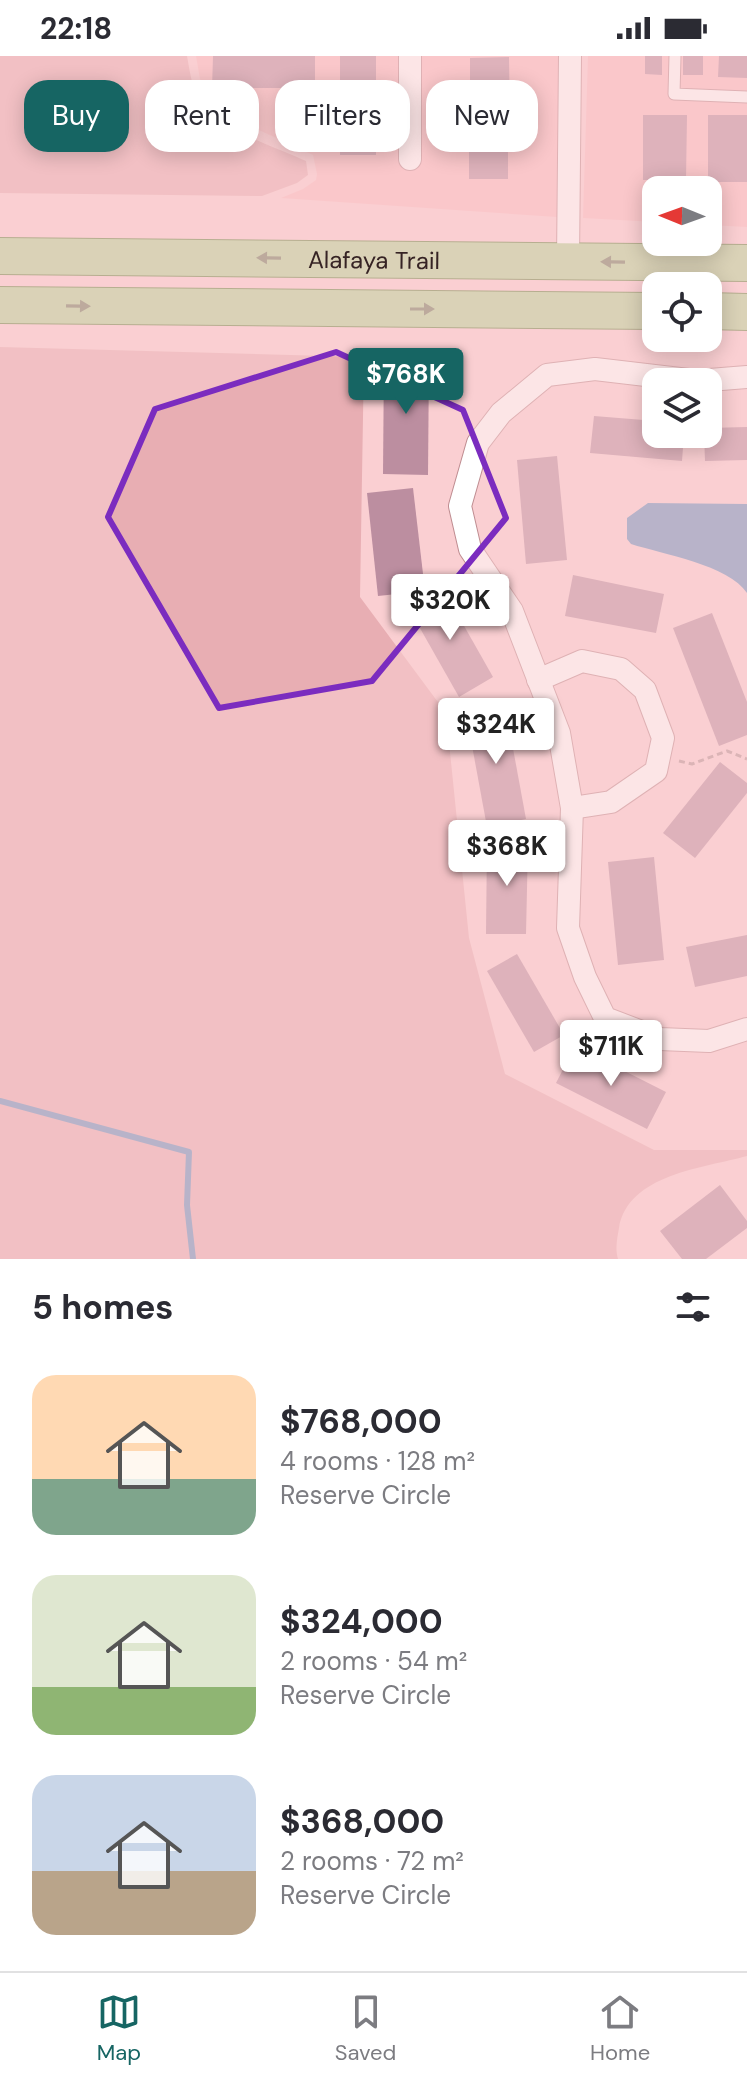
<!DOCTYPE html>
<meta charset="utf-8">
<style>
body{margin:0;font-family:"DM Sans",sans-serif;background:#f2f2f3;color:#2b2b33;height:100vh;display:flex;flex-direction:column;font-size:30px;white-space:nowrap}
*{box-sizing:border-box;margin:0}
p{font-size:26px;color:#7c7c81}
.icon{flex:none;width:44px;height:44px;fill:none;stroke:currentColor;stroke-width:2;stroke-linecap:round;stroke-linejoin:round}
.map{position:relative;height:1203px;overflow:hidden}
.panel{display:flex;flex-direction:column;background:#fff;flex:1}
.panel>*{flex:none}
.guide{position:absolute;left:24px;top:24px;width:700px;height:72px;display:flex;gap:16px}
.needle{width:52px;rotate:271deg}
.tools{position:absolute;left:642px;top:120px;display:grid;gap:16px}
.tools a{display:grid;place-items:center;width:80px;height:80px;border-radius:16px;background:#fff;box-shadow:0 4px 20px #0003;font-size:40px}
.price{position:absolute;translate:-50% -68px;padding:0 18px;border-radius:8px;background:#fff;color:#222;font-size:26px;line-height:52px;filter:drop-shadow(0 2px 4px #0008)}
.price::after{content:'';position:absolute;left:50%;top:48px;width:24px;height:18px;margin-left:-12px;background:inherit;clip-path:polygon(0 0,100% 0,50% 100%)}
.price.selected{background:#166563;color:#fff}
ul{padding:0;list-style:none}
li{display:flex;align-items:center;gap:24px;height:200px;padding:0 32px}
li span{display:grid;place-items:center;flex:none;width:224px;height:160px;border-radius:24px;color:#555}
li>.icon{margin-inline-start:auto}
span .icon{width:96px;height:96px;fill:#fffc;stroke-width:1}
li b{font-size:34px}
h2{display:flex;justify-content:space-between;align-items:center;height:96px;padding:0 32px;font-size:34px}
.tag{padding:0 28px;border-radius:24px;background:#fff;box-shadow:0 4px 20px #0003;font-size:28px;line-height:72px}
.tag.selected{background:#166563;color:#fff}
.status{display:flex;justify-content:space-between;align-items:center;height:56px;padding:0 40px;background:#fff;direction:ltr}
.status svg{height:22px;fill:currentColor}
.tab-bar{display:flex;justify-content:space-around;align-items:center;height:112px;border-top:2px solid #e1e1e2;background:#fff;font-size:22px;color:#7c7c81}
.tab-bar a{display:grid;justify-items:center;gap:4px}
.tab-bar .selected{color:#166563}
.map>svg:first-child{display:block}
.built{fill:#fabdc2}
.green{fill:#e8aeb3}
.water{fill:#6991bf}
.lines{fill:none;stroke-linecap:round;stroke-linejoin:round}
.stream{stroke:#6991bf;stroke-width:6}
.building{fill:#bc8ea0}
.service-casing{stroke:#bf8d91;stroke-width:13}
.minor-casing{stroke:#bf8d91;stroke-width:24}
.primary-casing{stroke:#678642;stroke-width:38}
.path{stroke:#b69396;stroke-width:3;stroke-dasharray:6 4;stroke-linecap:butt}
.service{stroke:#fff;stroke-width:11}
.minor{stroke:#fff;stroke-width:22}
.primary{stroke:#b3d697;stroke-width:36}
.oneway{fill:#747c5e}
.marked{fill:none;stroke:#7b2cbf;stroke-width:6;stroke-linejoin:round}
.labels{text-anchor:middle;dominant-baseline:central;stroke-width:7;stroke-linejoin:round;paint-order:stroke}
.street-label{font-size:24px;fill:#362324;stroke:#facfd2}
</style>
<div class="status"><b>22:18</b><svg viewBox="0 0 49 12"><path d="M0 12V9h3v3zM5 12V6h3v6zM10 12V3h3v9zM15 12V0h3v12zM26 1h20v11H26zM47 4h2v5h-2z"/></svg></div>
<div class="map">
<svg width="747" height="1203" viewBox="0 0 747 1203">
<rect width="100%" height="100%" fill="#facfd2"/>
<!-- built -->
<g class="built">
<path d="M196 0H559L557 161 281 142 303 133 316 124 317 118 313 99 231 61 212 49 200 23Z"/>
<path d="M588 0H747V171L708 169V134H656V166L583 162Z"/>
</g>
<!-- green -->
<g class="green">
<path d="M0 0H187C190 17 193 39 204 54 220 72 282 94 306 105L308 119 297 127 262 140 0 137Z"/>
<path d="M0 291 364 301 360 541 446 657 469 882 505 1018 654 1094H747V1100C704 1112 628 1118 619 1172 617 1183 615 1193 618 1203H0Z"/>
</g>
<!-- water -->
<path class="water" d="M648 447 747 448V537C729 509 662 498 631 488L627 483V462Z"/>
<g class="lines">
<!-- stream -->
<path class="stream" d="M0 1045 189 1096 187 1149 193 1203"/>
</g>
<!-- building -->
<g class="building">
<path d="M213 0H315V32H212Z"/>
<rect x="340" y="0" width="36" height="99"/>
<path d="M645 0H662V19L645 18Z"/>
<rect x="683" y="0" width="20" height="19"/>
<path d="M719 0H747V22L718 21Z"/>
<path d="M509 1 510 69 470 70V2Z"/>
<path d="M643 59H687L686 124H643Z"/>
<rect x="708" y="59" width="39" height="67"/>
<rect x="469" y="88" width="39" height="35"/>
<path d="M384 301 429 302 428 419 383 418Z"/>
<path d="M594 360 656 365V378H684L682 405 590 397Z"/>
<path d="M747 371V404L705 405 704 378H708V372Z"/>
<path d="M557 400 567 504 526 508 517 404Z"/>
<path d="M413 432 425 535 378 540 367 437Z"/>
<path d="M573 519 664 538 656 577 565 560Z"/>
<path d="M442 531 493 621 459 641 408 551Z"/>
<path d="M712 557 747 646V679L719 690 673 572Z"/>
<path d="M505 649 526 763 487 771 466 657Z"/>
<path d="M720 706 747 727V737L695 802 663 777Z"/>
<path d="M487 786 528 787 526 878H486Z"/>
<path d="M654 801 664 904 618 909 608 806Z"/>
<path d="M747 879V920L695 931 686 891Z"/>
<path d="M517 898 564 979 534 996 487 915Z"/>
<path d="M575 990 666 1036 647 1073 556 1027Z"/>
<path d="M720 1129 747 1165V1172L706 1203H682L660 1175Z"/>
</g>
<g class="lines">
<defs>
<path id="service" d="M675 0 674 38 747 41"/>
<g id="minor">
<path d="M410 0V103"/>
<path d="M568 205 570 0"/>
<path d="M747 321 697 325 595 313 547 319 501 357 478 387 460 450 470 493 512 555 559 677 572 752 568 872 585 921 605 962 660 983 709 985 747 973"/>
<path d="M538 624 582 605 621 613 645 634 663 682 656 715 611 746 572 752"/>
</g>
<g id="primary">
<path id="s1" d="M0 200 747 207"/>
<path d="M0 249 656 255"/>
<path d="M708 255 747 256"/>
</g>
</defs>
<!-- service casing -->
<use href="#service" class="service-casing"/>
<!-- minor casing -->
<use href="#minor" class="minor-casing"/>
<!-- primary casing -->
<use href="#primary" class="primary-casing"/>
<!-- path -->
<path class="path" d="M679 705 692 708 727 695 747 703"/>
<!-- service -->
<use href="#service" class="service"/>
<!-- minor -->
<use href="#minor" class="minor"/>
<!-- primary -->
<use href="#primary" class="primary"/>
</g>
<!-- one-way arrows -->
<defs><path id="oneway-solid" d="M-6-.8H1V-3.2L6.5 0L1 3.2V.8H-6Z" transform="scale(2)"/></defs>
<g class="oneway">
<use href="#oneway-solid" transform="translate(269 202) rotate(-179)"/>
<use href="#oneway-solid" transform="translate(613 206) rotate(-179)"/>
<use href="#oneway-solid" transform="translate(78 250) rotate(1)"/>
<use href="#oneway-solid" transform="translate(422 253)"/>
</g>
<!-- marked area -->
<path d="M0 0H747V1203H0ZM336 296 463 354 506 462 372 625 219 652 108 461 155 353Z" fill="#facfd2" fill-opacity=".55" fill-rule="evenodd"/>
<path class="marked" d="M336 296 463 354 506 462 372 625 219 652 108 461 155 353Z"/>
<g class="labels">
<!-- street labels -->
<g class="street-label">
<text stroke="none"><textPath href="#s1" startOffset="374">Alafaya Trail</textPath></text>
</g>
</g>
</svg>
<div class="tools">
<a><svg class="needle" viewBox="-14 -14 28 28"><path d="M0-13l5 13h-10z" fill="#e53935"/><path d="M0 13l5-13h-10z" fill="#7c7c81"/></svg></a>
<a><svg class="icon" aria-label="locate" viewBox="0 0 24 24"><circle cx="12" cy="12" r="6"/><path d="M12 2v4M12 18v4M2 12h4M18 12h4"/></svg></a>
<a><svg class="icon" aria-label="layers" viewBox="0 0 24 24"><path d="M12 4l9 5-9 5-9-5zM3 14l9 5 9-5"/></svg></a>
</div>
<b class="price selected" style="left:406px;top:360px">$768K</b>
<b class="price" style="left:450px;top:586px">$320K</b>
<b class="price" style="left:496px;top:710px">$324K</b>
<b class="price" style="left:507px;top:832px">$368K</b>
<b class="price" style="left:611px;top:1032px">$711K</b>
<div class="guide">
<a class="tag selected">Buy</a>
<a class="tag">Rent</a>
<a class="tag">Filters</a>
<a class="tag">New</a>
</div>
</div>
<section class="panel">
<h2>5 homes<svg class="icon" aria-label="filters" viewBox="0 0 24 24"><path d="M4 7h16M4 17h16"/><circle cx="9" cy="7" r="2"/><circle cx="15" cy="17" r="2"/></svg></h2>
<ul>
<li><span style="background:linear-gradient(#ffd9b3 65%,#7fa58c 0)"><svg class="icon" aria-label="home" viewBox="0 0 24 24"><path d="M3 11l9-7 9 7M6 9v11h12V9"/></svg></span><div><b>$768,000</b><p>4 rooms · 128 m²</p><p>Reserve Circle</p></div></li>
<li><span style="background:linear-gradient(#dfe7d0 70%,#8fb573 0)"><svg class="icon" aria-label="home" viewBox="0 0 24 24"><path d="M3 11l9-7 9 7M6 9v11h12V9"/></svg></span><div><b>$324,000</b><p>2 rooms · 54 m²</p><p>Reserve Circle</p></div></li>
<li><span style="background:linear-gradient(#c9d6e8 60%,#b9a48a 0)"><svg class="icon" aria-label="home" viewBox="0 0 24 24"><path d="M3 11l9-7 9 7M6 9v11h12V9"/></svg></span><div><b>$368,000</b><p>2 rooms · 72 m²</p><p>Reserve Circle</p></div></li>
</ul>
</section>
<nav class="tab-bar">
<a class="selected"><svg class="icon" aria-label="map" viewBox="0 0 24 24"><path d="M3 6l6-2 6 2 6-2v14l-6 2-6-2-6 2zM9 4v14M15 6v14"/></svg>Map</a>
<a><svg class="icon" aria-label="saved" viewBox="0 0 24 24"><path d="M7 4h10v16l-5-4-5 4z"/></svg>Saved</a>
<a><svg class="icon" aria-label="home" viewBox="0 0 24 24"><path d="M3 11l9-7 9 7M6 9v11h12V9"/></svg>Home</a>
</nav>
